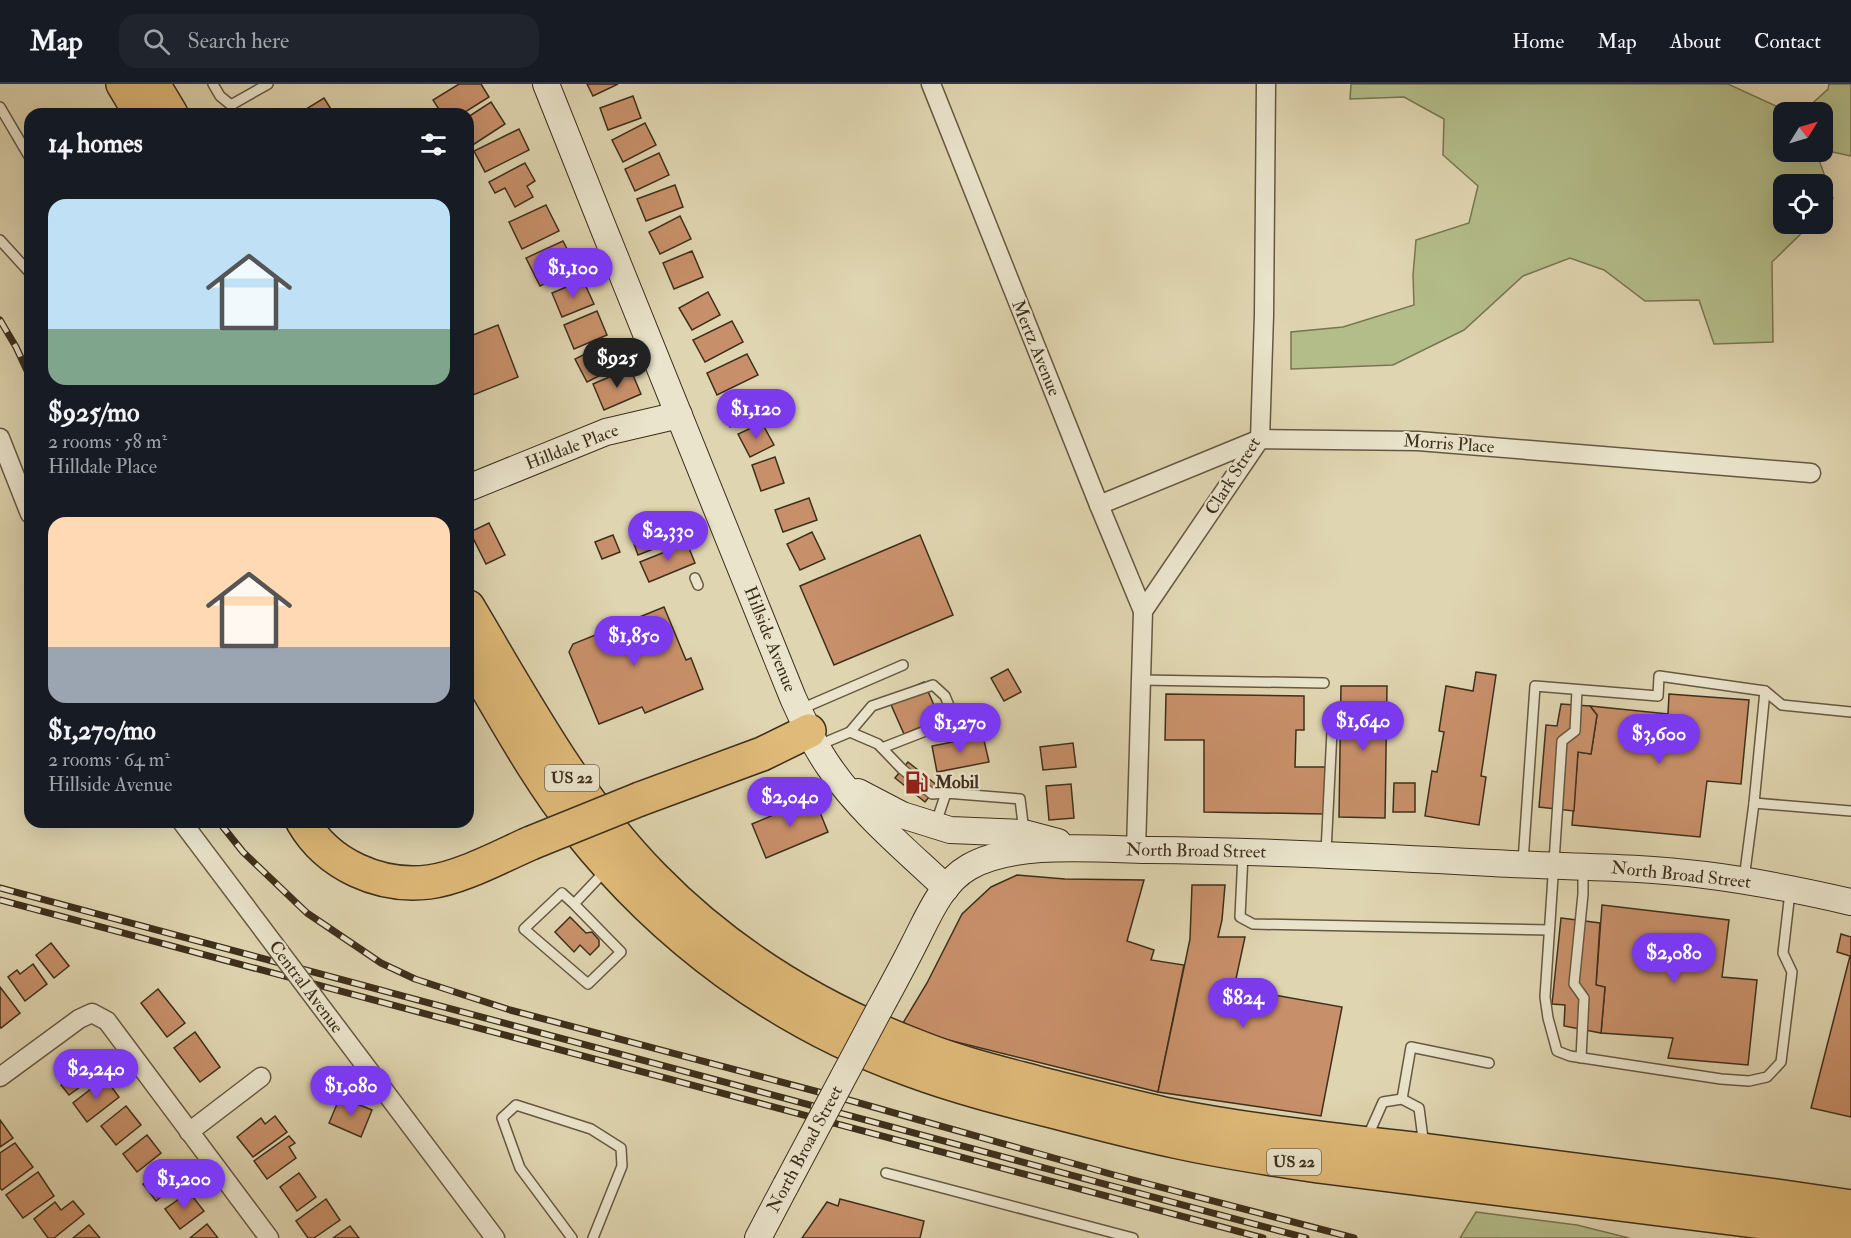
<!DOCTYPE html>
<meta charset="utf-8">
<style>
body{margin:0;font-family:"IM FELL Double Pica",serif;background:#20242c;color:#f1f3f6;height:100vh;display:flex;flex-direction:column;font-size:22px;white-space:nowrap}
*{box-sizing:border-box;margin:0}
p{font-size:20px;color:#9ea1a6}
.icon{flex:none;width:33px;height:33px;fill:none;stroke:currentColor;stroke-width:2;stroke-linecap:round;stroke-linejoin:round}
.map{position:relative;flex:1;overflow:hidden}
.drawer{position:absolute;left:24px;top:24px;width:450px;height:720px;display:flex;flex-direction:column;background:#171b24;border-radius:18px;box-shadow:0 6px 24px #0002}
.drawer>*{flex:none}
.needle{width:39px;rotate:53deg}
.controls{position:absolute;left:1773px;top:18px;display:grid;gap:12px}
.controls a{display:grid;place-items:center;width:60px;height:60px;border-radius:12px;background:#171b24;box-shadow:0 6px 24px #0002;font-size:30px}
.price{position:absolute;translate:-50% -51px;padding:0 14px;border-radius:21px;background:#7c3aed;color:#fff;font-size:20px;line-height:39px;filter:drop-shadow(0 2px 3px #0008)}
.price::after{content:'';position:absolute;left:50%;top:36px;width:18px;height:14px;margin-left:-9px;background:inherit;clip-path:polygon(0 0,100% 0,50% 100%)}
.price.current{background:#222;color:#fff}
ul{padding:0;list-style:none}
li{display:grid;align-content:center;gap:12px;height:318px;padding:0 24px}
li span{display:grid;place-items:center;height:186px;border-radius:18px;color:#555}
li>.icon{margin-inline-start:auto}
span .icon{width:108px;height:108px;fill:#fffc;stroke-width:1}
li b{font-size:26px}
h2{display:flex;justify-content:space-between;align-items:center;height:72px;padding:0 24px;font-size:26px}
header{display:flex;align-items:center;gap:36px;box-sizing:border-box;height:84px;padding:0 30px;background:#171b24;border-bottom:2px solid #363941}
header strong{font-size:28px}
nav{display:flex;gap:33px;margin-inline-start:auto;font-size:21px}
.search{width:420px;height:54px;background:#20242c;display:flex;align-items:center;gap:15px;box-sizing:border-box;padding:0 21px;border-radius:18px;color:#9ea1a6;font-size:22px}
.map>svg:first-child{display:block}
.green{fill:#b3bd8a;stroke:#787652;stroke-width:1.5}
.building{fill:#c8906a;stroke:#3e2f1b;stroke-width:1.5}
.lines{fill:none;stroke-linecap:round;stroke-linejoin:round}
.lane-casing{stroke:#665840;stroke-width:12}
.street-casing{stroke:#665840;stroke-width:21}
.secondary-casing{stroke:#3e2f1b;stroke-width:28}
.highway-casing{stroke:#3e2f1b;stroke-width:36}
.lane{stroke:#eae4cc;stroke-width:9}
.street{stroke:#eae4cc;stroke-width:18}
.secondary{stroke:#eae4cc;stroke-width:26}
.highway{stroke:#e0ba78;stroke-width:33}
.rail-casing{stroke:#3e2f1b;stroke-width:7}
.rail{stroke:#eae4cc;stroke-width:4.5;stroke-dasharray:14;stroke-linecap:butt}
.street-bridge-casing{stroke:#665840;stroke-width:21;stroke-linecap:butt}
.secondary-bridge-casing{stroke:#3e2f1b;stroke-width:28;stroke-linecap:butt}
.highway-bridge-casing{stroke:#3e2f1b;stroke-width:36;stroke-linecap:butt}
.street-bridge{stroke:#eae4cc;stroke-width:18}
.secondary-bridge{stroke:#eae4cc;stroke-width:26}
.highway-bridge{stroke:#e0ba78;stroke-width:33}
.labels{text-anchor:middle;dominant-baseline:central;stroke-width:4.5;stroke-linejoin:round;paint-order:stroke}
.shield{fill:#eae4cc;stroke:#726550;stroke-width:1.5}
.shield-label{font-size:16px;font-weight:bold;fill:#3e2f1b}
.street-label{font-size:18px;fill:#3e2f1b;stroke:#eae4cc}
.poi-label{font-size:18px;font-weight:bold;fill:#3e2f1b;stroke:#eae4cc;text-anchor:start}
</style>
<header>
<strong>Map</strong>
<div class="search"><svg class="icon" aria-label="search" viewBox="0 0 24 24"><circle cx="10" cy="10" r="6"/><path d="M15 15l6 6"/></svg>Search here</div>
<nav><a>Home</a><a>Map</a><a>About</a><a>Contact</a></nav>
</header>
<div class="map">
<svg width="1851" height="1154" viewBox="0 0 1851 1154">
<rect width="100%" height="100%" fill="#dfd5b0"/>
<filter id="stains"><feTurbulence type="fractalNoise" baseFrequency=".00333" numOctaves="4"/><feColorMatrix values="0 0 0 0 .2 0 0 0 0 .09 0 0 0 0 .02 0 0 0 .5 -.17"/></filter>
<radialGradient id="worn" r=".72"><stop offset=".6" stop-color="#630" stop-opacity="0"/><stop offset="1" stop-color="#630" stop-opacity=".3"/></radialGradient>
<!-- green -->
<g class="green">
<path d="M1351 0H1728L1789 28H1784V68H1816L1833 114 1823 127 1822 100H1784V140H1811L1772 178 1773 258 1714 260 1699 216 1645 217 1604 186 1570 174 1523 192 1464 246 1393 281 1291 285V248L1343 243 1414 221 1413 191 1416 156 1469 139 1478 102 1443 71 1444 35 1404 13 1350 15Z"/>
<path d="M1829 0H1851V72L1823 66 1822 28H1803L1828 5Z"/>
<path d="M1476 1128 1577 1141 1629 1154H1460Z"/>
</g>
<!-- building -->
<g class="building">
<path d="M459 0H481L489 13 462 30H442L433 16Z"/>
<path d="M587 0H618L593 12Z"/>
<path d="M633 12 641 34 608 46 600 24Z"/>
<path d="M324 14 334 30H298Z"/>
<path d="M491 18 505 40 468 64V33Z"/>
<path d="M645 39 656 61 623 78 612 56Z"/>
<path d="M519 45 529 66 485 88 474 67Z"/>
<path d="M659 69 669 91 635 107 625 85Z"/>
<path d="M525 79 535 97 527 102 533 113 515 123 505 104 495 109 489 98Z"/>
<path d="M675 101 683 123 646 137 637 115Z"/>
<path d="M546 121 559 147 522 165 509 138Z"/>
<path d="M680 132 691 155 660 170 649 148Z"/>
<path d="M563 157 577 184 540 202 526 174Z"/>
<path d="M692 167 703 193 674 205 663 179Z"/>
<path d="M583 196 594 220 562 233 552 209Z"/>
<path d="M708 208 720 231 692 246 679 224Z"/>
<path d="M597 227 607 251 574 265 564 241Z"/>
<path d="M732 237 743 258 705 278 693 256Z"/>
<path d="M498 241 518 293 468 313V253Z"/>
<path d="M609 258 621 281 587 298 575 275Z"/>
<path d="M747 270 758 291 717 311 707 289Z"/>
<path d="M630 284 641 310 604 326 593 300Z"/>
<path d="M749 307 760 329 730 343 719 322Z"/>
<path d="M762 339 774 361 750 373 738 350Z"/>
<path d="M775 373 784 399 761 407 752 381Z"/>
<path d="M809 414 817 436 783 448 775 426Z"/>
<path d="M677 433 684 453 638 471 631 452Z"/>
<path d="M489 439 505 471 486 480 470 448Z"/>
<path d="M812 448 825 475 800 486 787 460Z"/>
<path d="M613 451 620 468 602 475 595 458Z"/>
<path d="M920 451 953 531 834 581 800 502Z"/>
<path d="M687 459 695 479 649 498 640 478Z"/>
<path d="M664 523 686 576 691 574 703 605 645 629 642 623 599 640 569 568 573 560Z"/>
<path d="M1008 585 1021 608 1004 617 991 594Z"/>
<path d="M1476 588 1496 591 1481 692 1486 693 1479 741 1425 732 1432 687 1437 688 1444 648 1439 647 1446 602 1473 607Z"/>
<path d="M924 598 940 635 904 650 888 614Z"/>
<path d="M1341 602H1387L1385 734 1339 733Z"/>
<path d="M1166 610 1304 612V646H1296L1295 683H1325L1324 730 1204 728V656H1165Z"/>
<path d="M1669 610 1749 616 1741 700 1707 697 1700 753 1572 741 1578 668 1591 670 1597 631 1590 622 1668 630Z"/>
<path d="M1561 620 1590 622 1597 631 1591 670 1578 668 1574 727 1539 723 1546 641 1557 642Z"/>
<path d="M983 652 989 678 937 688 932 662Z"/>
<path d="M1073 659 1076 683 1043 686 1040 663Z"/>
<path d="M908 678 938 702 925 718 895 694Z"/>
<path d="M1394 699H1415V728H1393Z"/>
<path d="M1071 700 1074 734 1049 736 1046 702Z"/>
<path d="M814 714 828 748 766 774 752 740Z"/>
<path d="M1017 791 1065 795 1144 796 1127 857 1154 866 1151 876 1184 881 1158 1008 900 944 927 899 962 830 991 803Z"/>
<path d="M1192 801H1225L1222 836 1218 853H1245L1234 904 1342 923 1321 1032 1158 1008 1190 855Z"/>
<path d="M1602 821 1729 836 1722 893 1757 896 1748 981 1668 974 1673 954 1601 949 1605 903 1596 901Z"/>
<path d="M570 833 586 849 592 848 599 856V862L590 871 580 861 574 868 555 848Z"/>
<path d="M1561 834 1600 839 1596 901 1605 903 1601 949 1564 942 1565 921 1552 920Z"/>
<path d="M1841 850 1851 853V1033L1811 1024 1850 872 1837 868Z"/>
<path d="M51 859 69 882 54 894 36 871Z"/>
<path d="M33 880 47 900 25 917 8 893 17 886 20 890Z"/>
<path d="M0 903 20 929 1 944 0 942Z"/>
<path d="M158 905 185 939 167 953 141 919Z"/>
<path d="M195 948 220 983 200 998 174 964Z"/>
<path d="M76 967 95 992 69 1011 61 1001 67 997 56 983Z"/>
<path d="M105 994 119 1013 87 1038 73 1019Z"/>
<path d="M340 1013 372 1026 361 1053 329 1039Z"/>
<path d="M126 1022 141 1041 116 1061 101 1042Z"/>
<path d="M275 1032 287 1048 253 1073 237 1053 261 1034 265 1040Z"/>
<path d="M0 1036 13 1054 0 1063Z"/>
<path d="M147 1051 161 1069 137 1088 123 1070Z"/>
<path d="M289 1052 295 1059 289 1063 296 1074 267 1095 254 1077Z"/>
<path d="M15 1059 33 1083 2 1106 0 1104V1069Z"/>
<path d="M168 1079 182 1096 156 1117 143 1100Z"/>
<path d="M38 1088 54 1112 23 1134 6 1111Z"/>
<path d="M299 1089 316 1113 297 1127 280 1103Z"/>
<path d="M189 1108 204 1127 180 1145 165 1125Z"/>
<path d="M326 1115 340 1136 314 1154H308L296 1137Z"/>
<path d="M840 1115 924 1137 920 1154H802L827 1118 838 1122Z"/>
<path d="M73 1117 84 1130 54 1154H48L34 1135 55 1118 61 1126Z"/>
<path d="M207 1140 218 1154H190Z"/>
<path d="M89 1141 100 1154H73Z"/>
<path d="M350 1142 359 1154H333Z"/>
</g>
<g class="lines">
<defs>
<g id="lane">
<path d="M213 0 220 12 231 21 268 0"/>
<path d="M0 23 30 74"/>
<path d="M0 156 30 189"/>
<path d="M695 494 698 501"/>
<path d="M1141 596 1324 599"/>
<path d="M1577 606 1575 647 1562 657 1545 913 1548 934 1557 967 1570 972 1721 995 1749 997 1767 993 1781 978 1792 888 1783 869 1790 808"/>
<path d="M801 625 903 581"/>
<path d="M850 648 872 622 933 601 945 612 952 629 941 641 882 664"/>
<path d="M819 661 850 648 878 660 902 685 932 710 946 709"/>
<path d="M1754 719 1851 727"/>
<path d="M936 739 946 709 1020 715 1024 748"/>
<path d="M1326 768 1332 647"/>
<path d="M1243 770 1240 833 1253 840 1548 846"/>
<path d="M1523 778 1535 602 1658 612 1659 592 1765 607 1782 621 1851 628"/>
<path d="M1744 795 1754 719 1765 607"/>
<path d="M574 820 562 809 524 845 588 900 621 868 574 820 606 786"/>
<path d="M1581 974 1584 914 1574 900 1583 810V784"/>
<path d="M1402 1015 1411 963 1489 979"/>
<path d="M1367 1054 1383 1018 1402 1015 1419 1024 1424 1062"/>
<path d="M886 1089 1133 1154"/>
<path d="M572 1154 520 1084 502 1034 516 1021 591 1045 621 1064 622 1082 593 1154"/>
</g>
<g id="street">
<path d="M931 0 1099 421 1143 527"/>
<path d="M0 354 30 430"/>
<path d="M1099 421 1260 355 1418 357 1811 389"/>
<path d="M1136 766 1143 527 1260 355 1264 231 1266 0"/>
<path d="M0 993 79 935 92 929 107 937 269 1154"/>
<path d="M189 1048 261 993"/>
<path d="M471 1122 495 1154"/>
</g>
<g id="secondary">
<path d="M546 0 605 148 793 614C804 638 815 663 830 684 862 730 906 766 946 804"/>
<path d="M468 404 606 348 679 331"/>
<path d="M858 708 902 731 950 746 1024 749 1058 758"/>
<path d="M879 926C891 904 903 882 914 860 928 833 941 799 969 783 1014 757 1095 765 1147 766 1262 767 1377 773 1492 779 1563 783 1634 782 1705 791 1754 797 1803 807 1851 818"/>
<path d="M758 1154 786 1101"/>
</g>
<g id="highway">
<path d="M123 0 141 30"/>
<path d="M153 0 171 30"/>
<path d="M468 523C524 617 576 715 653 793 728 870 820 926 921 964 961 980 1004 990 1045 1001 1085 1011 1124 1021 1164 1030 1248 1047 1335 1056 1421 1066 1539 1081 1658 1097 1777 1112L1851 1123"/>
<path d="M468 572C503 630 535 691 577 744 664 854 779 939 911 986 957 1003 1004 1015 1052 1027 1094 1038 1136 1049 1179 1058 1225 1068 1271 1075 1318 1082L1771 1139 1851 1152"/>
<path d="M640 715 762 670 809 647"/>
<path d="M303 738C328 781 380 804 429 798 461 794 501 772 531 759"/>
</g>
</defs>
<!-- lane casing -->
<use href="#lane" class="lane-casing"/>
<!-- street casing -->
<use href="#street" class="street-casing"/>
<!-- secondary casing -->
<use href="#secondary" class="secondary-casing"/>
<!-- highway casing -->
<use href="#highway" class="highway-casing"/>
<!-- lane -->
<use href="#lane" class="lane"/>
<!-- street -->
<use href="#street" class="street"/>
<!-- secondary -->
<use href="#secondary" class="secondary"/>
<!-- highway -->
<use href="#highway" class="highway"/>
<defs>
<g id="rail">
<path d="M0 236 16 263 30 293"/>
<path d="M219 738 243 768 307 829 381 879 415 895 510 926 845 1015 1114 1091 1354 1154"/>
<path d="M0 804 1306 1154"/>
<path d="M0 816 1263 1154"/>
</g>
</defs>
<!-- rail casing -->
<use href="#rail" class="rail-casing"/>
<!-- rail -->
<use href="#rail" class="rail"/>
<defs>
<path id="street-bridge" d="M182 738 471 1122"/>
<path id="secondary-bridge" d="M786 1101 879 926"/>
<path id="highway-bridge" d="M531 759 640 715"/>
</defs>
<!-- street-bridge casing -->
<use href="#street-bridge" class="street-bridge-casing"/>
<!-- secondary-bridge casing -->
<use href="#secondary-bridge" class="secondary-bridge-casing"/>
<!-- highway-bridge casing -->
<use href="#highway-bridge" class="highway-bridge-casing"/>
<!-- street-bridge -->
<use href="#street-bridge" class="street-bridge"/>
<!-- secondary-bridge -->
<use href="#secondary-bridge" class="secondary-bridge"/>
<!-- highway-bridge -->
<use href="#highway-bridge" class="highway-bridge"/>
</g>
<!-- icons -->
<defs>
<symbol id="fuel-bare" viewBox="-9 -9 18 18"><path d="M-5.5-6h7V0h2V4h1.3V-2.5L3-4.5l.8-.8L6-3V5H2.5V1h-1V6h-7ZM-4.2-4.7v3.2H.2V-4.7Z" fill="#8f2418" stroke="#eae4cc" stroke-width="2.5" paint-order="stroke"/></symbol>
</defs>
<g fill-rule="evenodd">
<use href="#fuel-bare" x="900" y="682" width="33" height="33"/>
</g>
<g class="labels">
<!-- shield labels -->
<g class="shield">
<rect x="545" y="681" width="54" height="26" rx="4.5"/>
<rect x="1267" y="1065" width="54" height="26" rx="4.5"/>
</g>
<g class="shield-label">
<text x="572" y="694">US 22</text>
<text x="1294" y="1078">US 22</text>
</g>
<!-- street labels -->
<g class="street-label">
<text transform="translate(1036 264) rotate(68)">Mertz Avenue</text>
<text transform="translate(1449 360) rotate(4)">Morris Place</text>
<text transform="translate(572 363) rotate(-21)">Hilldale Place</text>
<text transform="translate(1233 392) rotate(-58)">Clark Street</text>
<text transform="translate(770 555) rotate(68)">Hillside Avenue</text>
<text transform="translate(1196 767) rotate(1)">North Broad Street</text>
<text transform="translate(1681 791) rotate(6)">North Broad Street</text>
<text transform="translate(306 903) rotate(53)">Central Avenue</text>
<text transform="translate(805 1065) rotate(-62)">North Broad Street</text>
</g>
<!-- poi labels -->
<g class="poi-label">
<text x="935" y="698">Mobil</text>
</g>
</g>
<rect width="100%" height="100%" filter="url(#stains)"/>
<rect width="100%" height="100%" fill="url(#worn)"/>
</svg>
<div class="controls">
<a><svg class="needle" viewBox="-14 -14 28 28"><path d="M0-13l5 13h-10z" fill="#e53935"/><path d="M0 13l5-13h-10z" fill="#9ea1a6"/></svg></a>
<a><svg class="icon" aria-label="locate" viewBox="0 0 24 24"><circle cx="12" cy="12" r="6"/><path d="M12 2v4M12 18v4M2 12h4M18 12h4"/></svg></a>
</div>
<b class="price" style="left:573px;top:215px">$1,100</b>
<b class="price current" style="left:617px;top:305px">$925</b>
<b class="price" style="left:756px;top:356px">$1,120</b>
<b class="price" style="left:668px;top:478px">$2,330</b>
<b class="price" style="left:634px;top:583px">$1,850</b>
<b class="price" style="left:1363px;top:668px">$1,640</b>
<b class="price" style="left:960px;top:670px">$1,270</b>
<b class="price" style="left:1659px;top:681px">$3,600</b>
<b class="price" style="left:790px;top:744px">$2,040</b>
<b class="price" style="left:1674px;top:900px">$2,080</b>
<b class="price" style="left:1243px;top:945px">$824</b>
<b class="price" style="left:96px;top:1016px">$2,240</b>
<b class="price" style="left:351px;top:1033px">$1,080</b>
<b class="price" style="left:184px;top:1126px">$1,200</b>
<section class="drawer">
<h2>14 homes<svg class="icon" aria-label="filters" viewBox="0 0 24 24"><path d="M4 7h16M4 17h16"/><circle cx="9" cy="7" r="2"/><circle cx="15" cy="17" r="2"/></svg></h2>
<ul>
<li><span style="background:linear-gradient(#bfe0f5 70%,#7fa58c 0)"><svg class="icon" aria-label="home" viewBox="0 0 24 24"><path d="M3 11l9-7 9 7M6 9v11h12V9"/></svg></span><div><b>$925/mo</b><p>2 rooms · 58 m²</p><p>Hilldale Place</p></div></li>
<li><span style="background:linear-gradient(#ffd9b3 70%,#9aa5b1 0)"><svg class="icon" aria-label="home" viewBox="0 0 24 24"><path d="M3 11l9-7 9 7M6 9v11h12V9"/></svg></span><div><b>$1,270/mo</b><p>2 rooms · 64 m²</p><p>Hillside Avenue</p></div></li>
</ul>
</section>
</div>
